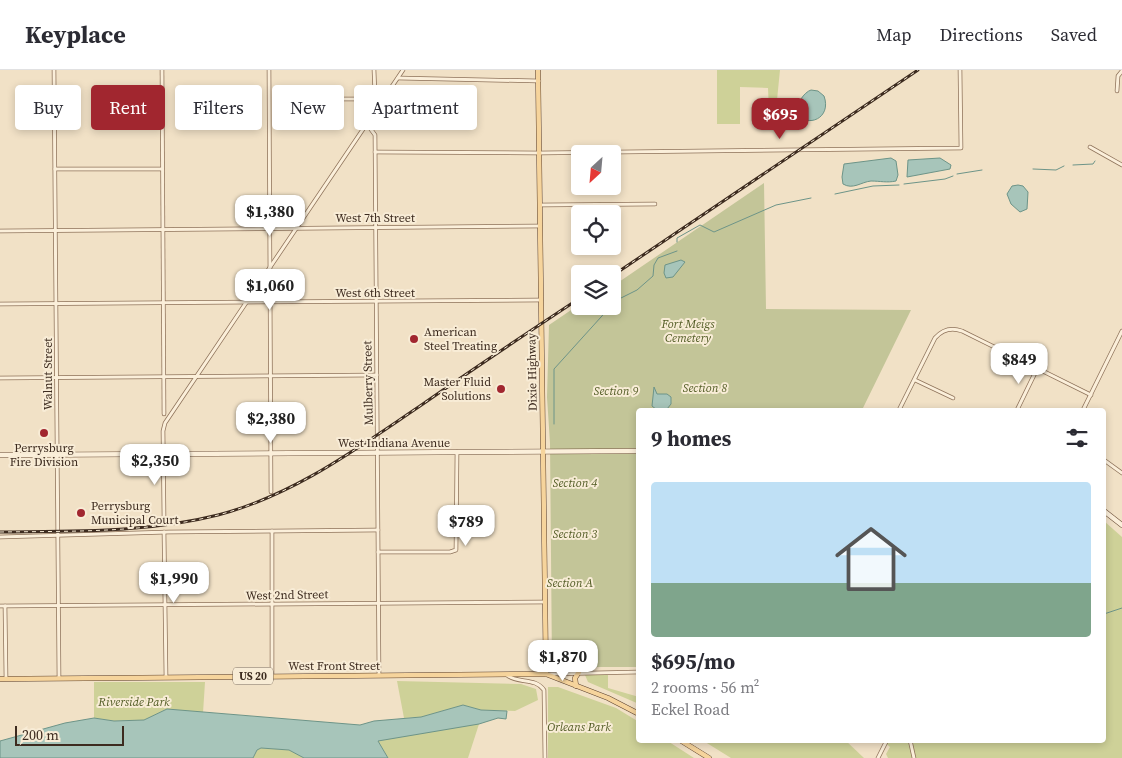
<!DOCTYPE html>
<meta charset="utf-8">
<style>
body{margin:0;font-family:"Source Serif 4",serif;background:#f2f2f3;color:#2b2b33;height:100vh;display:flex;flex-direction:column;font-size:19px;white-space:nowrap}
*{box-sizing:border-box;margin:0}
p{font-size:16px;color:#7c7c81}
.icon{flex:none;width:28px;height:28px;fill:none;stroke:currentColor;stroke-width:2;stroke-linecap:round;stroke-linejoin:round}
.map{position:relative;flex:1;overflow:hidden}
.panel{position:absolute;left:636px;top:338px;width:470px;height:335px;display:flex;flex-direction:column;background:#fff;border-radius:5px;box-shadow:0 2px 8px #0003}
.panel>*{flex:none}
.hud{position:absolute;left:15px;top:15px;width:475px;height:45px;display:flex;gap:10px}
.needle{width:32px;rotate:206deg}
.controls{position:absolute;left:571px;top:75px;display:grid;gap:10px}
.controls a{display:grid;place-items:center;width:50px;height:50px;border-radius:5px;background:#fff;box-shadow:0 2px 8px #0003;font-size:25px}
.scale{position:absolute;left:15px;bottom:12px;width:109px;box-sizing:border-box;padding-left:5px;border:2px solid #3d2b1f;border-top:0;font-size:14px;line-height:18px;white-space:nowrap;color:#3d2b1f;-webkit-text-stroke:4px #f8ecd6;paint-order:stroke}
.price{position:absolute;translate:-50% -42px;padding:0 11px;border-radius:10px;background:#fff;color:#222;font-size:16px;line-height:32px;filter:drop-shadow(0 1px 2px #0008)}
.price::after{content:'';position:absolute;left:50%;top:30px;width:15px;height:11px;margin-left:-8px;background:inherit;clip-path:polygon(0 0,100% 0,50% 100%)}
.price.active{background:#a1262f;color:#fff}
ul{padding:0;list-style:none}
li{display:grid;align-content:center;gap:10px;height:265px;padding:0 15px}
li+li{border-top:1px solid #e1e1e2}
li span{display:grid;place-items:center;height:155px;border-radius:5px;color:#555}
li>.icon{margin-inline-start:auto}
span .icon{width:90px;height:90px;fill:#fffc;stroke-width:1}
li b{font-size:21px}
h2{display:flex;justify-content:space-between;align-items:center;height:60px;padding:0 15px;font-size:21px}
.pill{padding:0 18px;border-radius:5px;background:#fff;box-shadow:0 2px 8px #0003;font-size:18px;line-height:45px}
.pill.active{background:#a1262f;color:#fff}
header{display:flex;align-items:center;gap:30px;box-sizing:border-box;height:70px;padding:0 25px;background:#fff;border-bottom:1px solid #e1e1e2}
header strong{font-size:24px}
nav{display:flex;gap:28px;margin-inline-start:auto;font-size:18px}
.map>svg:first-child{display:block}
.green{fill:#ced198}
.cemetery{fill:#c3c598}
.water{fill:#a7c5ba;stroke:#6d9488}
.lines{fill:none;stroke-linecap:round;stroke-linejoin:round}
.stream{stroke:#6d9488;stroke-width:1}
.minor-casing{stroke:#8e725a;stroke-width:4.5}
.secondary-casing{stroke:#70533d;stroke-width:5.5}
.primary-casing{stroke:#5c402e;stroke-width:5.5}
.minor{stroke:#fbefda;stroke-width:3}
.secondary{stroke:#fbefda;stroke-width:4.5}
.primary{stroke:#f6d49c;stroke-width:4.5}
.rail-casing{stroke:#3d2b1f;stroke-width:3}
.rail{stroke:#f8ecd6;stroke-width:1;stroke-dasharray:4;stroke-linecap:butt}
.poi-dot{fill:#a1262f;stroke:#f8ecd6;stroke-width:2}
.labels{text-anchor:middle;dominant-baseline:central;stroke-width:4;stroke-linejoin:round;paint-order:stroke}
.shield{fill:#f8ecd6;stroke:#756556;stroke-width:1}
.shield-label{font-size:11px;font-weight:bold;fill:#3d2b1f}
.street-label{font-size:12px;fill:#3d2b1f;stroke:#f8ecd6}
.park-label{font-size:12px;font-style:italic;fill:#515b24;stroke:#f8ecd6}
.poi-label{font-size:12px;fill:#3d2b1f;stroke:#f8ecd6;text-anchor:start}
</style>
<header>
<strong>Keyplace</strong>
<nav><a>Map</a><a>Directions</a><a>Saved</a></nav>
</header>
<div class="map">
<svg width="1122" height="688" viewBox="0 0 1122 688">
<rect width="100%" height="100%" fill="#f1e1c6"/>
<!-- green -->
<g class="green">
<path d="M717 0H780L776 40 769 41 768 18 740 17V54H717Z"/>
<path d="M1104 451 1122 467V688H888L886 684 890 677 882 670H1104Z"/>
<path d="M585 605H608V618L639 627V634L588 612Z"/>
<path d="M397 611 521 614 536 619 538 630 515 641 481 640 463 635 421 647 404 648Z"/>
<path d="M94 612H205L203 643 167 639 144 650 114 651 94 648Z"/>
<path d="M548 617H558L616 638 639 652V670H666L694 688H548Z"/>
<path d="M464 654H479L468 688H388L378 671Z"/>
<path d="M702 670H845L864 688H731Z"/>
<path d="M261 678 289 680 304 688H253L257 680Z"/>
</g>
<!-- cemetery -->
<path class="cemetery" d="M764 113 766 239 911 240 862 340H639V597H552L550 373 547 327 549 255 580 234V236H612L613 216Z"/>
<!-- water -->
<g class="water">
<path d="M811 20 818 21 824 26C832 48 808 59 795 43 796 35 804 22 811 20Z"/>
<path d="M891 88 896 91 898 105 896 111C887 113 880 111 871 111 861 112 853 120 843 114L842 107 844 94Z"/>
<path d="M940 88 951 95 950 99 907 107 908 90Z"/>
<path d="M1018 115 1023 116 1028 122 1027 139 1020 142 1011 134 1007 124 1012 116Z"/>
<path d="M681 190 685 192 673 207 666 208 664 203 665 195Z"/>
<path d="M654 317 657 324H667L671 327V334L667 339 657 340 652 336Z"/>
<path d="M463 635 481 640 507 641 506 649 498 648 479 654 378 671 388 688H304L289 680 261 678 257 680 253 688H0V671L65 653 94 648 114 651 144 650 167 639 360 655 374 651 421 647Z"/>
</g>
<g class="lines">
<!-- stream -->
<g class="stream">
<path d="M1073 95 1093 94 1095 91"/>
<path d="M1033 99 1056 100 1064 96"/>
<path d="M957 104 982 100"/>
<path d="M904 114 945 109 953 106"/>
<path d="M835 124 873 116 899 115"/>
<path d="M677 172V168L700 155 714 162 776 135 811 128"/>
<path d="M617 230 637 220 653 206 654 195 658 188 677 181"/>
<path d="M554 354V299L611 236"/>
<path d="M1104 544 1122 538"/>
</g>
<defs>
<g id="minor">
<path d="M54 0 59 608"/>
<path d="M162 0 164 344"/>
<path d="M269 0 271 422"/>
<path d="M374 0 375 25 381 33"/>
<path d="M398 8 539 11"/>
<path d="M1117 21 1118 6 1122 1"/>
<path d="M328 29H376"/>
<path d="M367 54 375 65 379 605"/>
<path d="M1090 77 1122 95"/>
<path d="M375 82 539 83 961 78 960 0"/>
<path d="M55 99H162"/>
<path d="M540 135 655 134"/>
<path d="M0 161 540 156"/>
<path d="M0 234 541 230"/>
<path d="M0 308 377 305"/>
<path d="M915 310 953 328"/>
<path d="M899 340 935 268C942 260 951 257 962 261L1091 325"/>
<path d="M1017 340 1037 299"/>
<path d="M1083 340 1122 261"/>
<path d="M1104 390 1122 403"/>
<path d="M164 447 163 361 165 353 403 0"/>
<path d="M272 461V606"/>
<path d="M164 462 166 607"/>
<path d="M0 467 169 462 378 460"/>
<path d="M378 482H450L456 480 457 382"/>
<path d="M0 536 544 532"/>
<path d="M5 536 6 608"/>
<path d="M549 604 639 602"/>
<path d="M507 605C518 614 535 607 544 620L545 688"/>
<path d="M910 670 914 688"/>
<path d="M878 688 887 670"/>
</g>
<g id="secondary">
<path d="M0 385 639 381"/>
<path d="M1104 441 1122 455"/>
</g>
<g id="primary">
<path d="M538 0 546 604"/>
<path d="M0 609 546 604 608 628 639 644"/>
<path d="M576 616 575 608 579 602"/>
<path d="M680 670 709 688"/>
</g>
</defs>
<!-- minor casing -->
<use href="#minor" class="minor-casing"/>
<!-- secondary casing -->
<use href="#secondary" class="secondary-casing"/>
<!-- primary casing -->
<use href="#primary" class="primary-casing"/>
<!-- minor -->
<use href="#minor" class="minor"/>
<!-- secondary -->
<use href="#secondary" class="secondary"/>
<!-- primary -->
<use href="#primary" class="primary"/>
<defs>
<g id="rail">
<path d="M612 206 918 0"/>
<path d="M0 462C73 461 147 463 218 445 294 425 356 379 420 336 473 299 527 263 580 228"/>
</g>
</defs>
<!-- rail casing -->
<use href="#rail" class="rail-casing"/>
<!-- rail -->
<use href="#rail" class="rail"/>
</g>
<!-- markers -->
<g class="poi-dot">
<circle cx="414" cy="269" r="5"/>
<circle cx="501" cy="319" r="5"/>
<circle cx="44" cy="363" r="5"/>
<circle cx="81" cy="443" r="5"/>
</g>
<g class="labels">
<!-- shield labels -->
<rect class="shield" x="233" y="597.5" width="40" height="17" rx="4"/>
<g class="shield-label">
<text x="253" y="606">US 20</text>
</g>
<!-- street labels -->
<g class="street-label">
<text x="375" y="148">West 7th Street</text>
<text x="375" y="223">West 6th Street</text>
<text transform="translate(532 302) rotate(-91)">Dixie Highway</text>
<text transform="translate(48 304) rotate(-90)">Walnut Street</text>
<text transform="translate(368 313) rotate(-91)">Mulberry Street</text>
<text x="394" y="373">West Indiana Avenue</text>
<text transform="translate(287 525) rotate(-1)">West 2nd Street</text>
<text x="334" y="596">West Front Street</text>
</g>
<!-- park labels -->
<g class="park-label">
<text x="688" y="254">Fort Meigs<tspan x="688" dy="14">Cemetery</tspan></text>
<text x="705" y="318">Section 8</text>
<text x="616" y="321">Section 9</text>
<text x="575" y="413">Section 4</text>
<text x="575" y="464">Section 3</text>
<text x="570" y="513">Section A</text>
<text x="134" y="632">Riverside Park</text>
<text x="579" y="657">Orleans Park</text>
</g>
<!-- poi labels -->
<g class="poi-label">
<text x="424" y="262">American<tspan x="424" dy="14">Steel Treating</tspan></text>
<text x="491" y="312" text-anchor="end">Master Fluid<tspan x="491" dy="14">Solutions</tspan></text>
<text x="44" y="378" text-anchor="middle">Perrysburg<tspan x="44" dy="14">Fire Division</tspan></text>
<text x="91" y="436">Perrysburg<tspan x="91" dy="14">Municipal Court</tspan></text>
</g>
</g>
</svg>
<div class="controls">
<a><svg class="needle" viewBox="-14 -14 28 28"><path d="M0-13l5 13h-10z" fill="#e53935"/><path d="M0 13l5-13h-10z" fill="#7c7c81"/></svg></a>
<a><svg class="icon" aria-label="locate" viewBox="0 0 24 24"><circle cx="12" cy="12" r="6"/><path d="M12 2v4M12 18v4M2 12h4M18 12h4"/></svg></a>
<a><svg class="icon" aria-label="layers" viewBox="0 0 24 24"><path d="M12 4l9 5-9 5-9-5zM3 14l9 5 9-5"/></svg></a>
</div>
<div class="scale">200 m</div>
<b class="price active" style="left:780px;top:70px">$695</b>
<b class="price" style="left:270px;top:167px">$1,380</b>
<b class="price" style="left:270px;top:241px">$1,060</b>
<b class="price" style="left:1019px;top:315px">$849</b>
<b class="price" style="left:271px;top:374px">$2,380</b>
<b class="price" style="left:155px;top:416px">$2,350</b>
<b class="price" style="left:466px;top:477px">$789</b>
<b class="price" style="left:174px;top:534px">$1,990</b>
<b class="price" style="left:563px;top:612px">$1,870</b>
<div class="hud">
<a class="pill">Buy</a>
<a class="pill active">Rent</a>
<a class="pill">Filters</a>
<a class="pill">New</a>
<a class="pill">Apartment</a>
</div>
<section class="panel">
<h2>9 homes<svg class="icon" aria-label="filters" viewBox="0 0 24 24"><path d="M4 7h16M4 17h16"/><circle cx="9" cy="7" r="2"/><circle cx="15" cy="17" r="2"/></svg></h2>
<ul>
<li><span style="background:linear-gradient(#bfe0f5 65%,#7fa58c 0)"><svg class="icon" aria-label="home" viewBox="0 0 24 24"><path d="M3 11l9-7 9 7M6 9v11h12V9"/></svg></span><div><b>$695/mo</b><p>2 rooms · 56 m²</p><p>Eckel Road</p></div></li>
</ul>
</section>
</div>
